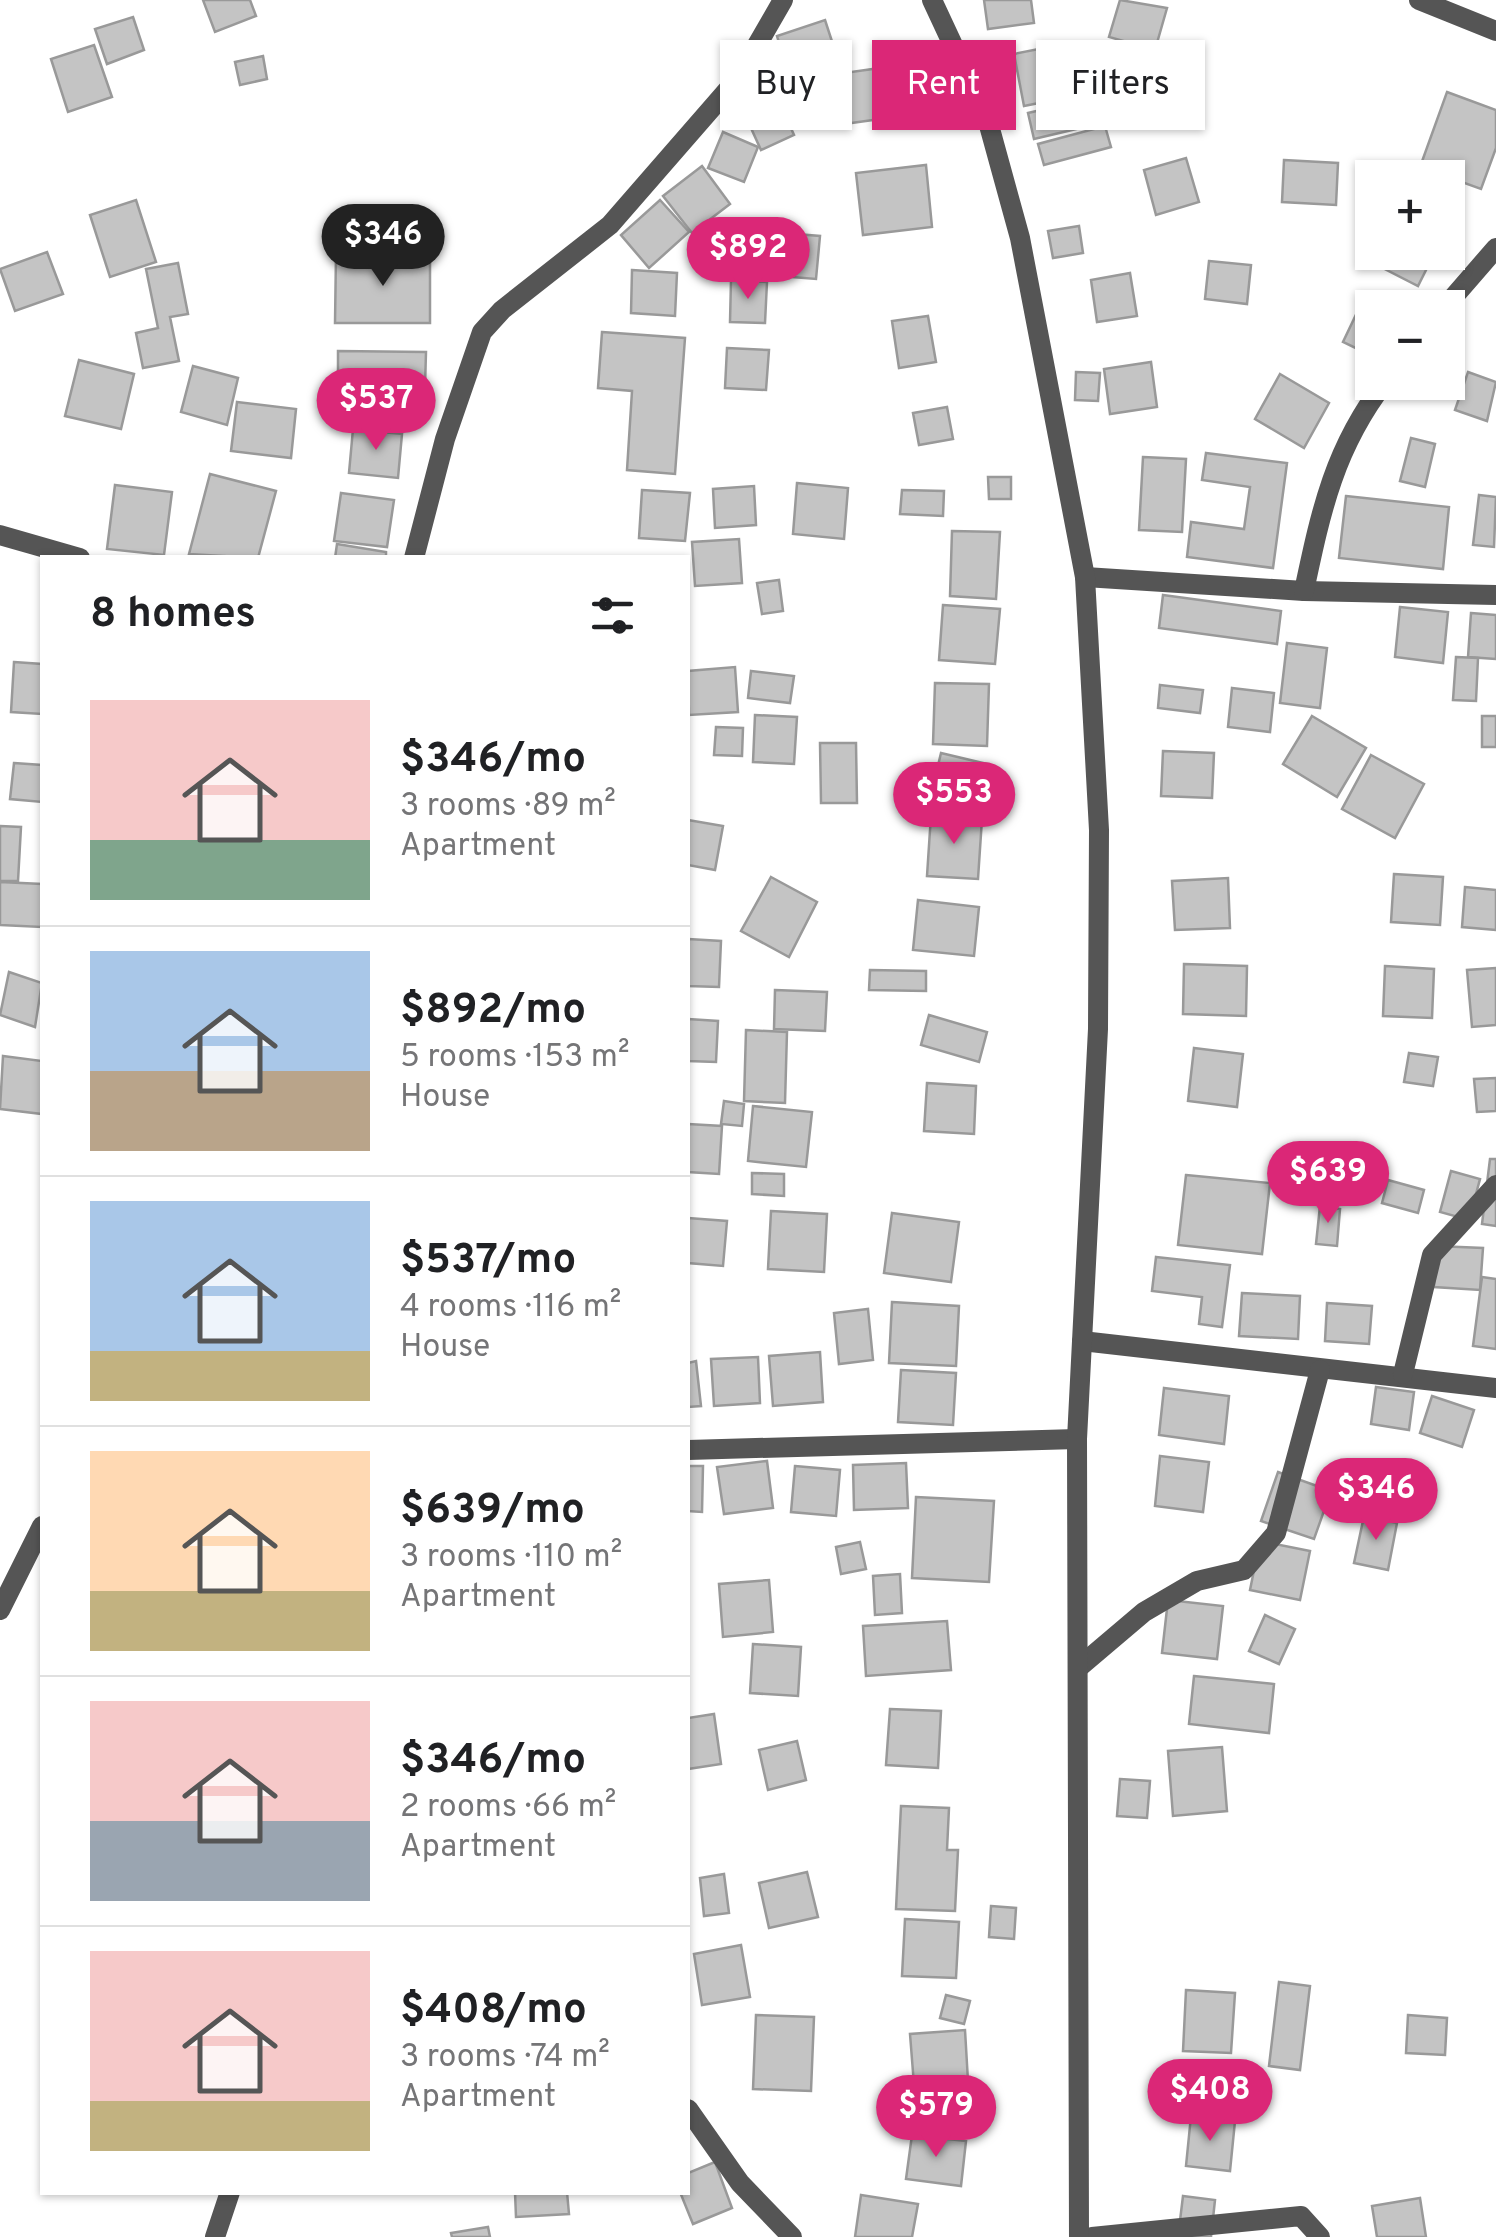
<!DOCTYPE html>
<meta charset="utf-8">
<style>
body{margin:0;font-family:Overpass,sans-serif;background:#f2f2f2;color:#202124;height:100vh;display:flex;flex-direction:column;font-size:38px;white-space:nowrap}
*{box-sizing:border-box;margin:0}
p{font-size:32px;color:#757577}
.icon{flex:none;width:55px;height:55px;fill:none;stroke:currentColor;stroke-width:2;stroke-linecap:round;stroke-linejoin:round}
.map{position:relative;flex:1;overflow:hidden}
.panel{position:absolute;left:40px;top:555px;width:650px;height:1640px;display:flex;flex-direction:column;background:#fff;border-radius:0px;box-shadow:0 2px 8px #0004}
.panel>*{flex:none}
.banner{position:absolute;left:720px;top:40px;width:625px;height:90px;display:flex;gap:20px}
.fabs{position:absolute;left:1355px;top:160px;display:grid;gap:20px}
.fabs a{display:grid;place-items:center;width:110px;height:110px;border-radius:0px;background:#fff;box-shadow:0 2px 8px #0004;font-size:50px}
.price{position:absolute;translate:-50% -85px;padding:0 22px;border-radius:35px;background:#db2777;color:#fff;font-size:32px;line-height:65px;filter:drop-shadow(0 2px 5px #0008)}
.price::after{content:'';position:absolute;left:50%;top:60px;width:30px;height:22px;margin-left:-15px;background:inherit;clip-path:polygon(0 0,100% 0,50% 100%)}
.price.on{background:#222;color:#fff}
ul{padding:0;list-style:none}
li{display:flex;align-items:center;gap:30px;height:250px;padding:0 50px}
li+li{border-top:2px solid #e0e0e0}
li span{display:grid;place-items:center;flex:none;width:280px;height:200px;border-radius:0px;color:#555}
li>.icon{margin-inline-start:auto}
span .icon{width:120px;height:120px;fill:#fffc;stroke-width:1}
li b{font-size:42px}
h2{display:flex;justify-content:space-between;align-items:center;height:120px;padding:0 50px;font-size:42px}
.tag{padding:0 35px;border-radius:0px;background:#fff;box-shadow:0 2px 8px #0004;font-size:35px;line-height:90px}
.tag.on{background:#db2777;color:#fff}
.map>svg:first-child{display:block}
.building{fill:#c4c4c4;stroke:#999;stroke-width:2.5}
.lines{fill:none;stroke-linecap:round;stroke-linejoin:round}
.minor{stroke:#555;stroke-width:20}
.tertiary{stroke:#555;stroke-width:20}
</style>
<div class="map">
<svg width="1496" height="2237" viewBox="0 0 1496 2237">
<rect width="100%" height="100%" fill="#fff"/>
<!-- building -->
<g class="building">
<path d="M203 0H250L256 16 215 32Z"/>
<path d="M984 0H1031L1034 23 988 29Z"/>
<path d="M1120 0 1167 8 1155 50 1109 37Z"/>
<path d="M133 17 144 50 107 64 95 29Z"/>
<path d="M825 20 841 69 792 85 777 36Z"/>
<path d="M1064 44 1074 96 1024 106 1014 54Z"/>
<path d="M94 45 112 97 68 112 51 59Z"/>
<path d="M263 56 267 79 240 85 235 62Z"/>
<path d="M887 67 895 117 844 124 837 74Z"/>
<path d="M769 80 794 135 761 150 736 95Z"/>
<path d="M1447 92 1496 110V148L1481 189 1420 167Z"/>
<path d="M1084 100 1089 126 1034 139 1028 113Z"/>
<path d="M1105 126 1111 147 1044 165 1038 144Z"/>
<path d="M723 132 758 147 744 182 708 168Z"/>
<path d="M1186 158 1199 202 1156 215 1144 170Z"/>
<path d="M1284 160 1338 163 1336 205 1282 202Z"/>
<path d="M926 165 932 227 863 235 856 173Z"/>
<path d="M702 166 730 204 692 233 663 196Z"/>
<path d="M136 200 156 262 110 277 90 215Z"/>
<path d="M660 200 689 232 649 268 621 235Z"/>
<path d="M1079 226 1083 253 1053 258 1048 231Z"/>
<path d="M771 232 820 236 816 279 767 275Z"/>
<path d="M47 252 63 294 15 311 0 269Z"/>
<path d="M1376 252H1435L1418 286 1371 262Z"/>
<path d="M336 254H430V323H335Z"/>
<path d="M1209 261 1251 265 1247 304 1205 299Z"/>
<path d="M178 263 188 314 170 317 179 361 143 368 136 333 158 328 146 269Z"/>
<path d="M632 270 677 273 675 316 631 313Z"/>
<path d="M1130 273 1137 316 1097 322 1091 280Z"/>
<path d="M731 280 767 282 765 323 730 322Z"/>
<path d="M1362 302 1373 308 1372 356 1343 342Z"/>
<path d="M928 316 936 362 899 368 892 321Z"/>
<path d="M602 332 685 338 675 474 627 470 632 391 598 388Z"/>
<path d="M727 348 769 350 766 390 725 388Z"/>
<path d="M338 351 426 352 425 387 338 386Z"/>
<path d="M79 360 134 374 121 429 65 416Z"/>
<path d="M1151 362 1157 407 1110 414 1104 369Z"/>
<path d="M193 366 238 378 227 425 181 412Z"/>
<path d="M1076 372 1100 373 1098 401 1075 400Z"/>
<path d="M1468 372 1496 382 1487 421 1455 410Z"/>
<path d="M1280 374 1329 403 1304 448 1255 419Z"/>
<path d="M237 402 296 409 291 458 231 451Z"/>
<path d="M947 407 953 439 919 445 913 413Z"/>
<path d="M353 429 402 434 398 478 349 473Z"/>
<path d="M1411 438 1435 444 1425 487 1400 481Z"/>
<path d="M1206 453 1287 463 1273 568 1187 557 1191 522 1244 529 1250 487 1202 480Z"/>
<path d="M1143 457 1186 459 1182 532 1139 530Z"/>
<path d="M210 474 276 491 258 558 189 554Z"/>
<path d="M988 477H1011V499H989Z"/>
<path d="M797 483 848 488 844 539 793 534Z"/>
<path d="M115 485 172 492 164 555 107 549Z"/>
<path d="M754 486 756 525 715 528 713 489Z"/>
<path d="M642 490 690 493 685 541 639 538Z"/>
<path d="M902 490 944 491 943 516 900 514Z"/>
<path d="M341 493 394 500 387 547 334 541Z"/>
<path d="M1479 495 1496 497 1494 547 1473 545Z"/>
<path d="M1346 496 1449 507 1443 569 1339 558Z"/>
<path d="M952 531 1000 532 996 599 950 596Z"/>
<path d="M739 539 742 583 695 586 692 542Z"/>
<path d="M337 544 386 552V558H335Z"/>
<path d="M779 580 783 611 762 614 757 583Z"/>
<path d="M1163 595 1281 611 1277 644 1159 628Z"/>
<path d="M943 605 1000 609 995 664 939 660Z"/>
<path d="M1400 607 1448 612 1443 663 1395 657Z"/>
<path d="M1471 613 1496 615V659L1468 657Z"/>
<path d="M1287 643 1327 648 1320 708 1280 703Z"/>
<path d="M1456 657 1478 658 1476 701 1453 700Z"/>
<path d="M14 662 42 664V714L11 712Z"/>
<path d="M735 667 738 712 689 715 688 671Z"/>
<path d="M751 671 794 676 790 703 748 698Z"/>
<path d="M935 683 989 684 987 746 933 744Z"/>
<path d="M1160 685 1203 690 1200 713 1158 708Z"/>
<path d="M1232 688 1274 693 1270 732 1228 727Z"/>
<path d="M755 715 797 717 794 764 753 762Z"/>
<path d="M1312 716 1366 748 1337 797 1283 764Z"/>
<rect x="1482" y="716" width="14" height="31"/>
<path d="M716 727 743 728 742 756 714 755Z"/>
<path d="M820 743H856L857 803H821Z"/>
<path d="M1163 751 1214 753 1212 798 1161 796Z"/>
<path d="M941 753 987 764 976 810 930 799Z"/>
<path d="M1371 755 1424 784 1395 838 1342 809Z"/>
<path d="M14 763 42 765V802L10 799Z"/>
<path d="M931 815 982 819 978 879 927 876Z"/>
<path d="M688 820 723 826 715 870 688 865Z"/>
<path d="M0 826 21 827 18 881H0Z"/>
<path d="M1394 874 1443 877 1440 925 1391 922Z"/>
<path d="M771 877 817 902 789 957 741 931Z"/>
<path d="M1228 878 1230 928 1175 930 1172 881Z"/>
<path d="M0 882 42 884V927L0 925Z"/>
<path d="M1465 887 1496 890V930L1462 927Z"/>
<path d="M918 900 979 907 974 956 913 950Z"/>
<path d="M688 939 721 941 719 987 688 986Z"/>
<path d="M1184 964 1247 966 1246 1016 1183 1014Z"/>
<path d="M1385 966 1434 969 1432 1018 1383 1016Z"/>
<path d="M1496 968V1025L1472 1027 1467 970Z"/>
<path d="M870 970 926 971V991L869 990Z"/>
<path d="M9 972 42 983 35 1027 0 1015Z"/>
<path d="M775 990 827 992 825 1031 774 1029Z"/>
<path d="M929 1015 987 1032 979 1062 921 1045Z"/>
<path d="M688 1019 718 1021 716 1062 688 1061Z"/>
<path d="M746 1030 787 1032 785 1103 744 1101Z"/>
<path d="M1194 1048 1243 1054 1237 1107 1188 1101Z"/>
<path d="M1409 1053 1438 1057 1433 1086 1404 1082Z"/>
<path d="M3 1056 42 1061V1114L0 1109Z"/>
<path d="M1496 1078V1111L1477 1112 1474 1079Z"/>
<path d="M927 1083 976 1086 974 1134 924 1131Z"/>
<path d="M724 1101 744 1104 742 1126 721 1124Z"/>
<path d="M753 1106 812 1112 806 1167 748 1161Z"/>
<path d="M688 1124 722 1126 719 1174 688 1172Z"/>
<path d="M1490 1159H1496V1226L1482 1224Z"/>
<path d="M1451 1171 1480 1179 1469 1220 1440 1212Z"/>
<path d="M752 1173 784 1174V1196L752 1194Z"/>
<path d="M1186 1175 1270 1183 1262 1254 1178 1245Z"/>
<path d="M1388 1180 1424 1190 1418 1213 1382 1203Z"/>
<path d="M1320 1206 1340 1209 1337 1246 1316 1244Z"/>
<path d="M771 1211 827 1214 824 1272 768 1269Z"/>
<path d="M892 1213 959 1222 951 1282 884 1273Z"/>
<path d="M688 1218 727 1221 723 1266 688 1263Z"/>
<path d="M1436 1246 1483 1248 1480 1290 1434 1287Z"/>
<path d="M1156 1257 1230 1265 1222 1327 1199 1324 1202 1297 1152 1291Z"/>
<path d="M1482 1277 1496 1279V1349L1473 1346Z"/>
<path d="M1242 1293 1300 1296 1298 1339 1239 1336Z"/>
<path d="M892 1302 959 1306 956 1366 889 1363Z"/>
<path d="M1327 1303 1372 1306 1369 1344 1325 1341Z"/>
<path d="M868 1309 873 1360 839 1364 834 1313Z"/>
<path d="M820 1352 823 1402 773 1406 769 1356Z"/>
<path d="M758 1357 760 1403 714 1406 711 1359Z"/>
<path d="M696 1361 701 1406 688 1407V1363Z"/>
<path d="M901 1370 956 1373 953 1425 898 1422Z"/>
<path d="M1376 1387 1414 1392 1409 1430 1371 1424Z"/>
<path d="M1164 1388 1229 1396 1224 1444 1159 1435Z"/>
<path d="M1432 1396 1474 1410 1462 1447 1420 1433Z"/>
<path d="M1160 1456 1209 1462 1203 1512 1155 1506Z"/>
<path d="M767 1461 773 1508 724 1514 717 1467Z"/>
<path d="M906 1463 908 1508 854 1510 853 1465Z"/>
<path d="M688 1466H703L702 1512 688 1511Z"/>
<path d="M795 1466 840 1470 836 1516 791 1512Z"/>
<path d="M1278 1472 1331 1491 1314 1539 1261 1521Z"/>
<path d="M916 1497 994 1501 989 1582 912 1578Z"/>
<path d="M1364 1516 1397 1523 1388 1570 1354 1563Z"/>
<path d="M1260 1541 1310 1551 1300 1600 1250 1590Z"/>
<path d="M860 1542 866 1569 841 1574 836 1547Z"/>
<path d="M900 1574 902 1613 875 1615 873 1576Z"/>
<path d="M769 1580 773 1632 723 1637 719 1584Z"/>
<path d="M1168 1600 1223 1606 1217 1659 1162 1653Z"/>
<path d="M1265 1615 1295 1629 1279 1664 1249 1651Z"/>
<path d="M947 1621 951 1670 866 1676 863 1626Z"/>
<path d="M753 1644 801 1647 798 1696 750 1693Z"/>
<path d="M1194 1676 1274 1684 1269 1733 1189 1724Z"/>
<path d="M890 1709 941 1711 938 1768 886 1765Z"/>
<path d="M714 1714 721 1764 688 1769V1718Z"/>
<path d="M797 1741 806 1780 768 1790 759 1750Z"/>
<path d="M1222 1747 1227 1811 1173 1816 1168 1751Z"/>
<path d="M1120 1779 1150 1781 1147 1818 1117 1816Z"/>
<path d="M901 1806 949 1808 947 1850H958L955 1911 896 1909Z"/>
<path d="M807 1872 818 1917 769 1928 759 1883Z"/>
<path d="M724 1874 729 1913 704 1916 700 1878Z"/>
<path d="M991 1906 1016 1908 1014 1939 989 1937Z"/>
<path d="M905 1919 959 1922 956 1978 902 1976Z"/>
<path d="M741 1945 750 1997 702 2005 694 1954Z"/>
<path d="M1279 1982 1310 1986 1300 2070 1269 2066Z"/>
<path d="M1186 1990 1235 1993 1231 2053 1183 2051Z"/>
<path d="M946 1995 970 2001 964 2024 940 2018Z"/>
<path d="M756 2015 814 2017 811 2091 753 2089Z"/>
<path d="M1408 2015 1447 2018 1445 2055 1406 2053Z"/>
<path d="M965 2030 968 2081 914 2085 910 2034Z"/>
<path d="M1191 2116 1235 2121 1230 2171 1186 2166Z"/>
<path d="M912 2135 966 2141 961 2186 906 2179Z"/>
<path d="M715 2162 732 2208 693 2224 680 2192H688V2173Z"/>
<path d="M515 2192H567L569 2214 516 2217Z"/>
<path d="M861 2195 918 2204 912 2237H855Z"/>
<path d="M1183 2196 1215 2200 1211 2237H1178Z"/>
<path d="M1420 2198 1426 2237H1377L1372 2206Z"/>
<path d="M488 2227 490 2237H452L451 2233Z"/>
</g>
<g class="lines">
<!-- minor -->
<g class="minor">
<path d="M1419 0 1496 31"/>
<path d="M1444 308 1496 248"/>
<path d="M0 535 80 558"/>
<path d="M414 558 445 439 482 332 502 310 610 225 738 78 783 0"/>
<path d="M1085 577 1304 591 1496 595"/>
<path d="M1304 591C1321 511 1334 448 1385 382"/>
<path d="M1082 1341 1496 1388"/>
<path d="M1403 1374 1432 1255 1496 1185"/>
<path d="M688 1450 1077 1439"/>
<path d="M0 1610 42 1526"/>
<path d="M1078 1668 1144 1612 1197 1581 1244 1570 1276 1533 1320 1370"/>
<path d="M688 2109 740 2183 792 2237"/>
<path d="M215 2237 230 2192"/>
<path d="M1092 2237 1301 2216 1320 2237"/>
</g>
<!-- tertiary -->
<path class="tertiary" d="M932 0 987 118 1020 238 1085 577 1099 830 1098 1029 1077 1439 1079 2237"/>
</g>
</svg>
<div class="fabs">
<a>+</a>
<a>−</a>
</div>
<b class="price on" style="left:383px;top:289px">$346</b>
<b class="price" style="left:748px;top:302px">$892</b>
<b class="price" style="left:376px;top:453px">$537</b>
<b class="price" style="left:954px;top:847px">$553</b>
<b class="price" style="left:1328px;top:1226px">$639</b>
<b class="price" style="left:1376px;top:1543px">$346</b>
<b class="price" style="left:1210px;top:2144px">$408</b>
<b class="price" style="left:936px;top:2160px">$579</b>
<div class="banner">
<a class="tag">Buy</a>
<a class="tag on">Rent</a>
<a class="tag">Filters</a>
</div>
<section class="panel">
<h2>8 homes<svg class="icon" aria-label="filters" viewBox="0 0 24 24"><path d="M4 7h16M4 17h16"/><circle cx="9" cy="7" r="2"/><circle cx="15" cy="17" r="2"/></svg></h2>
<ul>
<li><span style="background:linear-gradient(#f6c9c9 70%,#7fa58c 0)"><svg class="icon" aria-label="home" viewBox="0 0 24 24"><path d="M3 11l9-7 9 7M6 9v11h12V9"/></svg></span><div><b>$346/mo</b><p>3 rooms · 89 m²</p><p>Apartment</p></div></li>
<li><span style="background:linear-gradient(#a9c7e8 60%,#b9a48a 0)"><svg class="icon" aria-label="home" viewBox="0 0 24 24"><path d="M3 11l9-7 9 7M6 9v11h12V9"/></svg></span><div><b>$892/mo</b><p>5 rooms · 153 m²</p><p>House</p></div></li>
<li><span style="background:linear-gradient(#a9c7e8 75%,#c2b280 0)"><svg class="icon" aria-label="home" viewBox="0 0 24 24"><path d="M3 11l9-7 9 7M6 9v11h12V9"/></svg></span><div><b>$537/mo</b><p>4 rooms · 116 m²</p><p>House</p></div></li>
<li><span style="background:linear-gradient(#ffd9b3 70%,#c2b280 0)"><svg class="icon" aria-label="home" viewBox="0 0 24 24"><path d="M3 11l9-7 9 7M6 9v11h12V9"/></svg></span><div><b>$639/mo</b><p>3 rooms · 110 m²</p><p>Apartment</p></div></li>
<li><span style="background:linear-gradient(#f6c9c9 60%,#9aa5b1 0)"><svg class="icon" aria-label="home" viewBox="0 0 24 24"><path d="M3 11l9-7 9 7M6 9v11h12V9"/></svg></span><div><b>$346/mo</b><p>2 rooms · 66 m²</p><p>Apartment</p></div></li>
<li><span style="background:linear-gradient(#f6c9c9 75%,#c2b280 0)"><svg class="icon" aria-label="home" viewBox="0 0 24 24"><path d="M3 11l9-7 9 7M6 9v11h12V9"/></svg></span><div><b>$408/mo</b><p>3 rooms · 74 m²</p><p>Apartment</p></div></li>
</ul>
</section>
</div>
